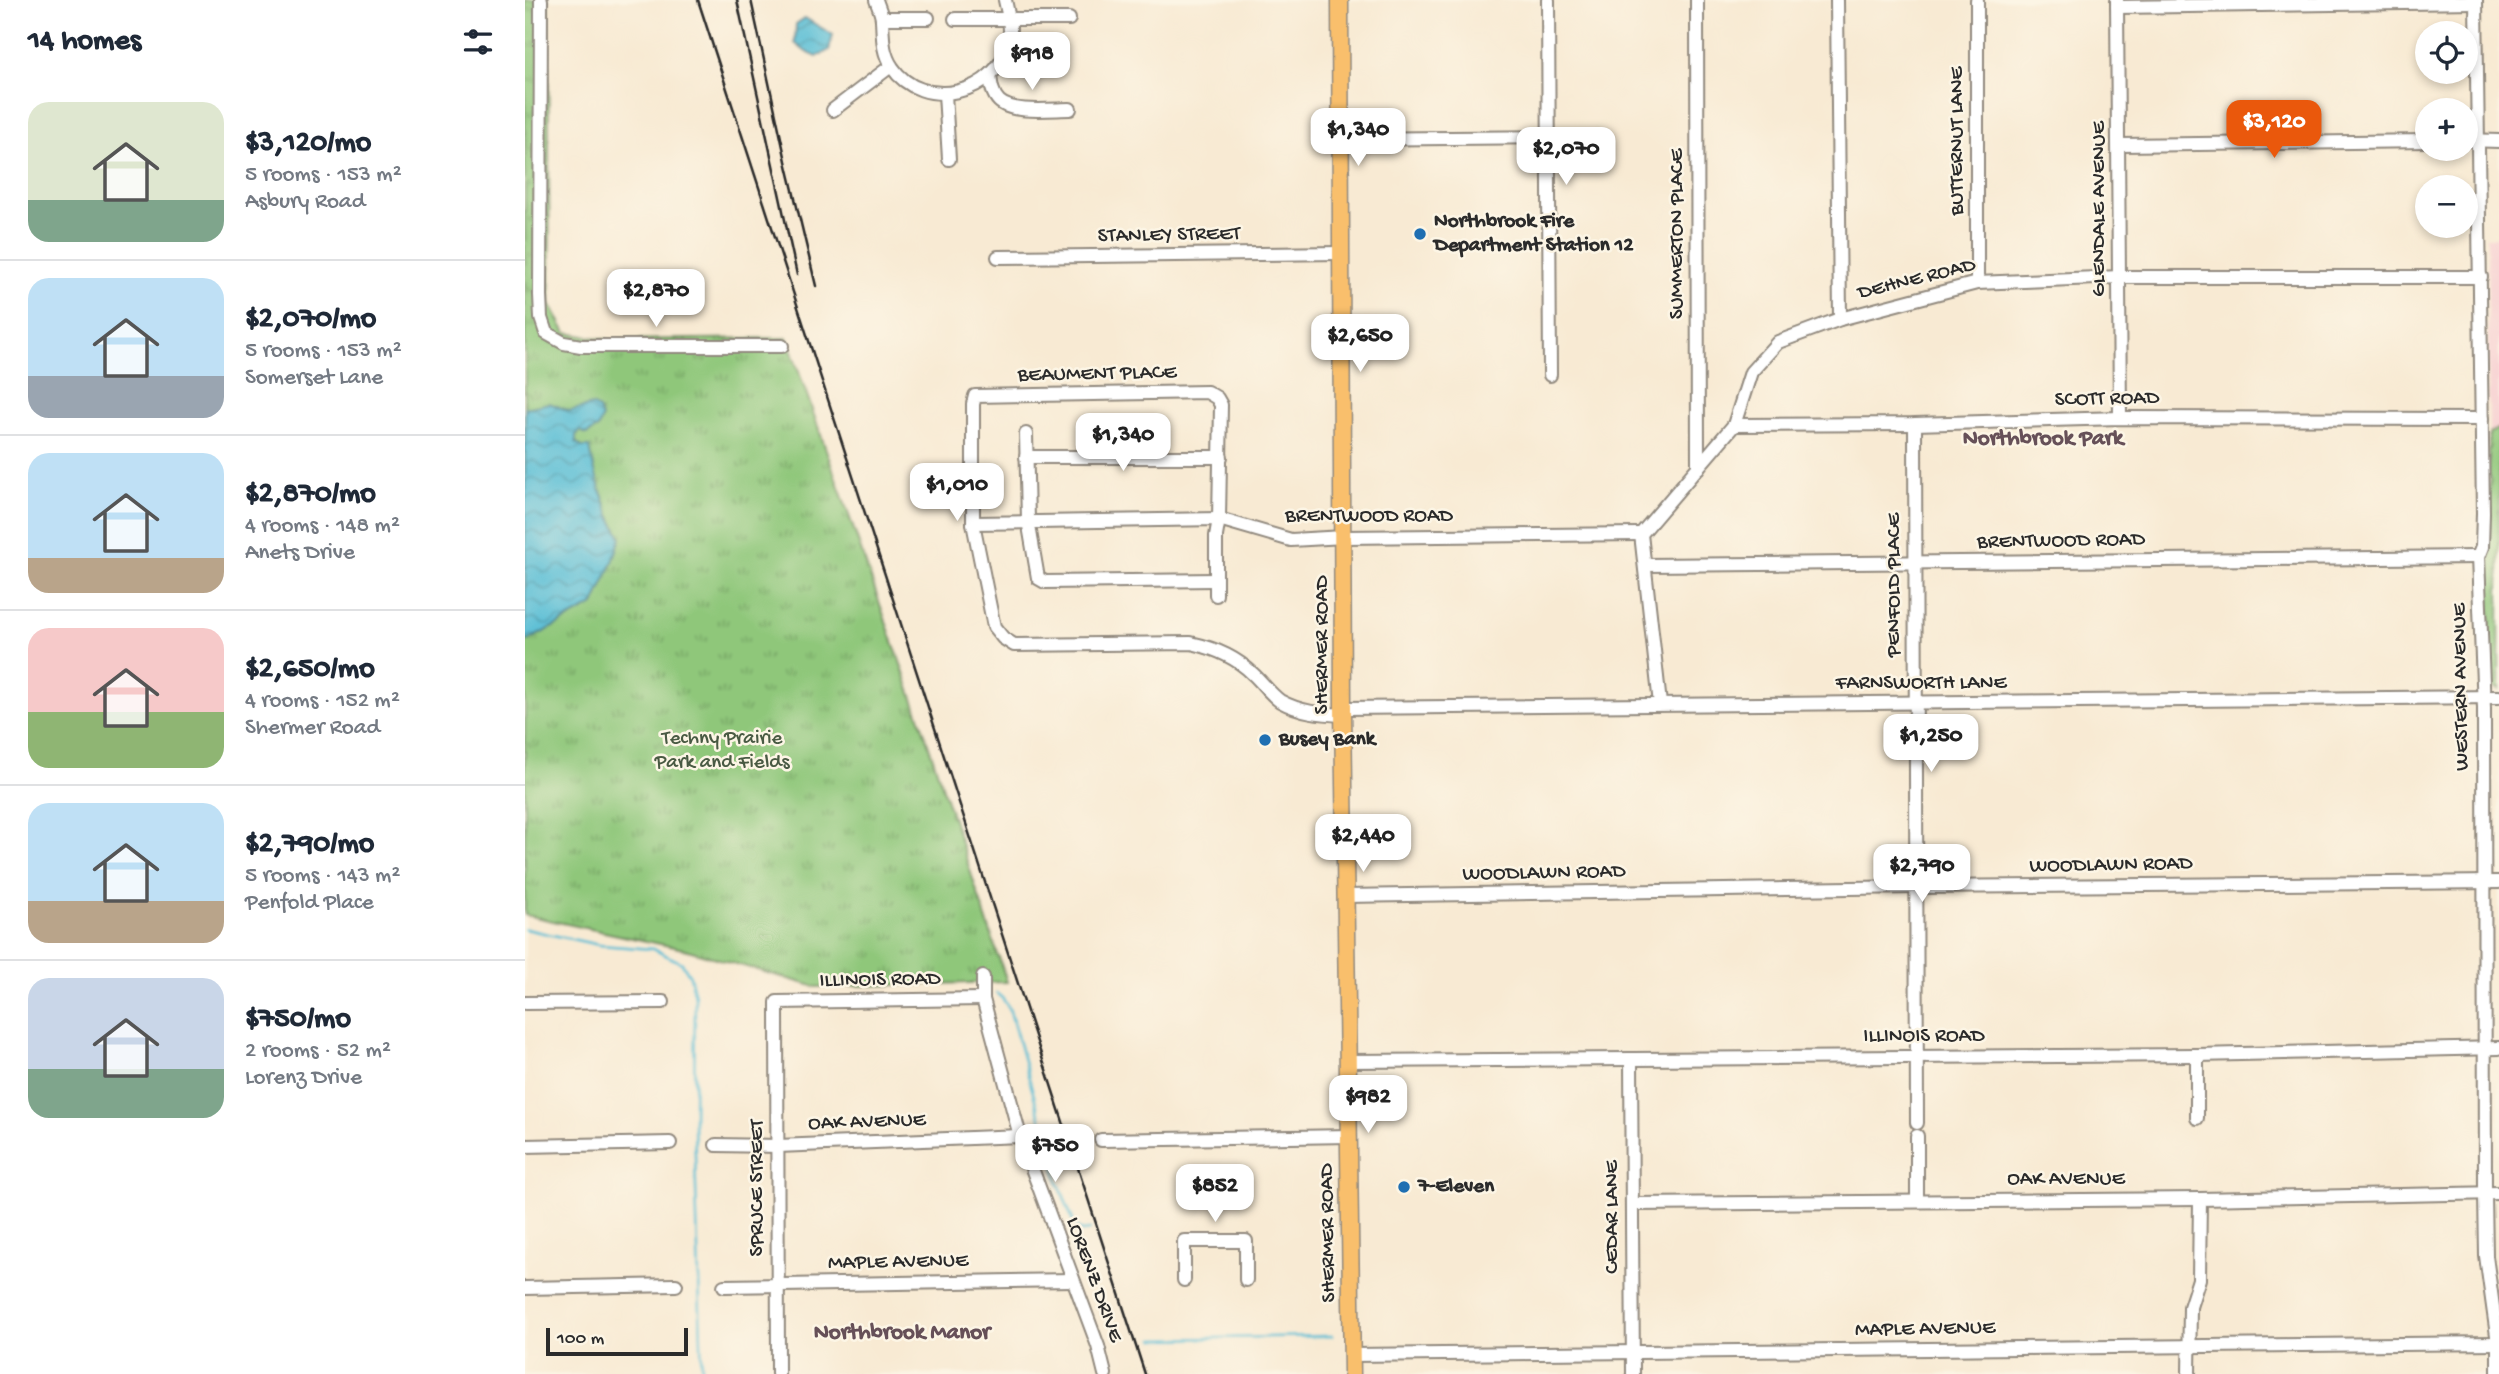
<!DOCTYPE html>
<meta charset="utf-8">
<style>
body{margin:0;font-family:"Gochi Hand",sans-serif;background:#f2f2f3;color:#1f2937;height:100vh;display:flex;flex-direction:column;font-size:26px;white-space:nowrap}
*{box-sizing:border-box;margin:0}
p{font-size:23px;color:#747a83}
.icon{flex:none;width:38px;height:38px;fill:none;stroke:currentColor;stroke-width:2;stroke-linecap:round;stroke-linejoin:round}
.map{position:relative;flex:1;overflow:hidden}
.panel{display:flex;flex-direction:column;background:#fff;width:525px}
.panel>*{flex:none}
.controls{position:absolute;left:1890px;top:21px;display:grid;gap:14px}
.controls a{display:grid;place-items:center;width:63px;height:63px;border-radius:50%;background:#fff;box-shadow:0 4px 10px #0003;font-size:35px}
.scale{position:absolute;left:21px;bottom:18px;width:142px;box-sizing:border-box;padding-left:7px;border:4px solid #2b2b2b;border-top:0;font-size:19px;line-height:24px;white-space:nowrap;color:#2b2b2b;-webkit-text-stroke:5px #fcf5e5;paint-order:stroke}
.price{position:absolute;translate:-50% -60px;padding:0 16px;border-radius:14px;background:#fff;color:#222;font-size:23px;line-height:46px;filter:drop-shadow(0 2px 4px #0008)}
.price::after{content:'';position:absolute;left:50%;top:42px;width:21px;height:16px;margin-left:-10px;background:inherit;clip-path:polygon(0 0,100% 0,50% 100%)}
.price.active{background:#ea580c;color:#fff}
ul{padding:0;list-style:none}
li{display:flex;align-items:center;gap:21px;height:175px;padding:0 28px}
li+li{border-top:2px solid #e0e1e3}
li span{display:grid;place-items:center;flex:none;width:196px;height:140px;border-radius:21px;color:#555}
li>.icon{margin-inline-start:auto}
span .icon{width:84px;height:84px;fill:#fffc;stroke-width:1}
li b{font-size:30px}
h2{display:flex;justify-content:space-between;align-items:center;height:84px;padding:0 28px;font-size:30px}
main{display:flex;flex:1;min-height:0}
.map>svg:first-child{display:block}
.built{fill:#f7cfd1}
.park{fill:url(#park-tufts);stroke:#5d7952;stroke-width:2}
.water{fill:url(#water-waves);stroke:#417480;stroke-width:2}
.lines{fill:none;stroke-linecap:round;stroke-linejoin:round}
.stream{stroke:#57bdd5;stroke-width:2.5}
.minor-casing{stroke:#928a7f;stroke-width:16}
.major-casing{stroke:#928a7f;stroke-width:19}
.minor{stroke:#fff;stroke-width:12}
.major{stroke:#f9bf6c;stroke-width:16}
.rail{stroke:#2b2b2b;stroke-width:2.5}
.poi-dot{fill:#1f6fb2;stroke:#fcf5e5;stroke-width:2.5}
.labels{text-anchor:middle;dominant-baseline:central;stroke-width:5;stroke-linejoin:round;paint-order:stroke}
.street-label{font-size:21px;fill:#2b2b2b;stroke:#fcf5e5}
.poi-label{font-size:21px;font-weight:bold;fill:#2b2b2b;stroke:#fcf5e5;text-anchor:start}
.park-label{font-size:21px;fill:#495a43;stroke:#fcf5e5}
.neighbourhood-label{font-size:23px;font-weight:bold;fill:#665058;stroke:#fcf5e5}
</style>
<main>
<section class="panel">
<h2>14 homes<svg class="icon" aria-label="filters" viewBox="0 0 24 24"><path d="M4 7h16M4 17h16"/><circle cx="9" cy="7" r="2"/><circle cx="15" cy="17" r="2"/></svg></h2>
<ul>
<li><span style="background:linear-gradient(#dfe7d0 70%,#7fa58c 0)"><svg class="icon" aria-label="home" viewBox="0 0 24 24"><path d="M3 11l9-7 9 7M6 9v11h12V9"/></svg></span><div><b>$3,120/mo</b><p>5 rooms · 153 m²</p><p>Asbury Road</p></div></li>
<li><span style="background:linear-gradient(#bfe0f5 70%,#9aa5b1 0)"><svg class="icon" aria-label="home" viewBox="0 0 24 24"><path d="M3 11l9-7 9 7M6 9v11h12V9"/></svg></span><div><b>$2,070/mo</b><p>5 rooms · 153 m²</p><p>Somerset Lane</p></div></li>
<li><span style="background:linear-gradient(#bfe0f5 75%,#b9a48a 0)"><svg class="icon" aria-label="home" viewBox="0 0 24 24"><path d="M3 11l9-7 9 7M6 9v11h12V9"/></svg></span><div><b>$2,870/mo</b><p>4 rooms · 148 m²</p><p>Anets Drive</p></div></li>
<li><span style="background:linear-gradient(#f6c9c9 60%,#8fb573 0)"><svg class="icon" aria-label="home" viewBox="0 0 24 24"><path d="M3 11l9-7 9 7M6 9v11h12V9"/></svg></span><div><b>$2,650/mo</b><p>4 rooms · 152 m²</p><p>Shermer Road</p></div></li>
<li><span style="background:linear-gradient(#bfe0f5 70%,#b9a48a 0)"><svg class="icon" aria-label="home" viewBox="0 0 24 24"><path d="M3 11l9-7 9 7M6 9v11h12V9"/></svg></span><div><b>$2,790/mo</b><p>5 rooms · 143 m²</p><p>Penfold Place</p></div></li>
<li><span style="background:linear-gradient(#c9d6e8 65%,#7fa58c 0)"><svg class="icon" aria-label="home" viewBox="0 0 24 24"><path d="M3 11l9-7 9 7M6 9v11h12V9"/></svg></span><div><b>$750/mo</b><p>2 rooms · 52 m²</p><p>Lorenz Drive</p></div></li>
</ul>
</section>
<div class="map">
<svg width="1974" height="1374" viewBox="0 0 1974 1374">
<defs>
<pattern id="park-tufts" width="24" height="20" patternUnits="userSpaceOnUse" patternTransform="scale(1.75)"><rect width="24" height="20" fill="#8fc77a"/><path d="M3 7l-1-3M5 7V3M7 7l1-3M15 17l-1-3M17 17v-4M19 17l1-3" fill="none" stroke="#75a264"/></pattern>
<pattern id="water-waves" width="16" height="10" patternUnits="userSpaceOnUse" patternTransform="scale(1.75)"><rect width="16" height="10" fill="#57bdd5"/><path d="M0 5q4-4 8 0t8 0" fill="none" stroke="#489aad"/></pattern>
</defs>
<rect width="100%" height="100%" fill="#fcf5e5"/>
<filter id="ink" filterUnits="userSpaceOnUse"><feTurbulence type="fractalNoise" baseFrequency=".0143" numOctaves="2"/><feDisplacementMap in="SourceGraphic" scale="14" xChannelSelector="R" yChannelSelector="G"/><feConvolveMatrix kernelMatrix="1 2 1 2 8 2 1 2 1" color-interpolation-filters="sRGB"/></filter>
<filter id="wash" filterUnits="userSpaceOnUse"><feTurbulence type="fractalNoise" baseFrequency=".00686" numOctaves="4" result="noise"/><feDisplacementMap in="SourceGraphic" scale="28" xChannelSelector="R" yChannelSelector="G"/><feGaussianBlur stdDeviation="1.57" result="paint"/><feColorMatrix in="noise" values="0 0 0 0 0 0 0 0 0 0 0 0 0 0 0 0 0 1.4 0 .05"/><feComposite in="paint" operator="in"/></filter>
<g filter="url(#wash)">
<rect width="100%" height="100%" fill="#f8ead3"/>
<!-- built -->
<path class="built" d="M1962 237H1974V428L1964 433Z"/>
<!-- park -->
<g class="park">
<path d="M0 0H23L25 304 41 333 85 340 262 338 393 713 482 982 291 987 163 950 0 915Z"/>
<path d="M1974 428V690L1967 686 1965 680 1964 433Z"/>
</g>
<!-- water -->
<g class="water">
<path d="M280 18 308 35 304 50 292 57 281 52 270 43 271 24Z"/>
<path d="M24 403 45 411 67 405 74 409 77 418 73 428 61 434 56 431 51 435V442L57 447H65C70 480 80 508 96 537L88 562 69 605 0 642V408Z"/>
</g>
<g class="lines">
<!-- stream -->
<g class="stream">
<path d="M811 848 812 862"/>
<path d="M812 870V880"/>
<path d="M0 929 74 945 128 949 157 963 165 976 170 996 169 1124 177 1374"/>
<path d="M471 993 477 998 484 1008 534 1184 550 1226 557 1231 565 1230"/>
<path d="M629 1339 807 1336"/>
</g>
</g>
</g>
<g filter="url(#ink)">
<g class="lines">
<defs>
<g id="minor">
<path d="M16 0 15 295 16 318 21 333 39 343 56 346H257"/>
<path d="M351 0C353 6 357 14 357 20 358 37 357 52 367 67 397 112 473 95 484 42 487 28 483 14 480 0"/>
<path d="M1023 0 1025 375"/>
<path d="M1172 0 1173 468"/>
<path d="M1312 0 1315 319"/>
<path d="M1452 0V283"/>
<path d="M1592 0 1595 418"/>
<path d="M1951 0 1958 513 1957 547 1953 557 1959 709 1960 1193 1961 1256 1973 1343V1374"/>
<path d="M1592 7 1951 2"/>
<path d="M357 18H403"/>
<path d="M430 19H544"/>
<path d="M465 75C466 84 467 94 474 101 487 114 527 109 545 109"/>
<path d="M420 94 424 159"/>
<path d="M308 110 366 66"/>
<path d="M814 139 1024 137"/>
<path d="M1941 140 1974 141"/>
<path d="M1595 145 1902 141"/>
<path d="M473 257 815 253"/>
<path d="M1390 424 1392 1123"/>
<path d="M1209 425 1390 424 1595 418 1957 419"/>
<path d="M501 434 503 520 513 578 520 582 691 580"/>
<path d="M501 457H696"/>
<path d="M448 523 694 519 766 540 819 537 1116 534"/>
<path d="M1120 565 1953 557"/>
<path d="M691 595V536L694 519 696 405 692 398 682 392 450 396 448 404V523L469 627 478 638 489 645 666 643C689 648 711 657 728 674 737 682 745 694 755 701 775 712 796 714 818 715"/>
<path d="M1135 704 1116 534 1209 425 1226 372 1253 342 1315 319 1452 283 1595 277H1956"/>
<path d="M818 708 1974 697"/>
<path d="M820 896 1390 887 1974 882"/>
<path d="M458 977V999L495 1136 573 1346 580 1374"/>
<path d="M0 1003 138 1002"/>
<path d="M1672 1055V1118"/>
<path d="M1106 1059 1108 1374"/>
<path d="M823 1061 1672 1055 1974 1048"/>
<path d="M1392 1136V1200"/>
<path d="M576 1140 825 1136"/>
<path d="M191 1145 253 1146 495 1136"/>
<path d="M0 1146 145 1143"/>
<path d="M1108 1204 1675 1199 1974 1193"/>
<path d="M659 1280V1241H721V1280"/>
<path d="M199 1286 548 1280"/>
<path d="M0 1288 151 1285"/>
<path d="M827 1355 1974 1343"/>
<path d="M253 1374 252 1002 458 999"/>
<path d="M1664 1374 1665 1307 1674 1279 1675 1199"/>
</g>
<path id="major" d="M815 0 818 708 827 1374"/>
</defs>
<!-- minor casing -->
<use href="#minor" class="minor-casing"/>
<!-- major casing -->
<use href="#major" class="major-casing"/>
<!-- minor -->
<use href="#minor" class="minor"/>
<!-- major -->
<use href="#major" class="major"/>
<!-- rail -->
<g class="rail">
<path d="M173 0 620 1374"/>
<path d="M212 0 272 275"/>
<path d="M226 0 261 161 291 286"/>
</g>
</g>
</g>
<!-- markers -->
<g class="poi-dot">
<circle cx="895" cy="234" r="7"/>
<circle cx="740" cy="740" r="7"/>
<circle cx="879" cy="1187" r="7"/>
</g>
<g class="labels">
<!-- street labels -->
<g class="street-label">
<text transform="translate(1433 141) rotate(-90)">BUTTERNUT LANE</text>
<text transform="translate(1575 209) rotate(-90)">GLENDALE AVENUE</text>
<text transform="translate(1153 234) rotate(-90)">SUMMERTON PLACE</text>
<text transform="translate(644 236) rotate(-1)">STANLEY STREET</text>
<text transform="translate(1392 280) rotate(-14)">DEHNE ROAD</text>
<text transform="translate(572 375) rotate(-1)">BEAUMENT PLACE</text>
<text transform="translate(1582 400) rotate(-1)">SCOTT ROAD</text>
<text x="844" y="517">BRENTWOOD ROAD</text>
<text transform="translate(1536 542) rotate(-1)">BRENTWOOD ROAD</text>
<text transform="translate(1370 585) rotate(-90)">PENFOLD PLACE</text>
<text transform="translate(798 645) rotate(-90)">SHERMER ROAD</text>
<text x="1396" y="684">FARNSWORTH LANE</text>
<text transform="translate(1937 687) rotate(-91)">WESTERN AVENUE</text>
<text transform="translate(1586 866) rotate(-1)">WOODLAWN ROAD</text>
<text transform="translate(1019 874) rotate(-1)">WOODLAWN ROAD</text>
<text transform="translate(355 981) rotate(-1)">ILLINOIS ROAD</text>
<text x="1399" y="1037">ILLINOIS ROAD</text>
<text transform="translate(342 1123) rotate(-2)">OAK AVENUE</text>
<text x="1541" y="1180">OAK AVENUE</text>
<text transform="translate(233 1188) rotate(-90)">SPRUCE STREET</text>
<text transform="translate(1088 1217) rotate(-90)">CEDAR LANE</text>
<text transform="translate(804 1233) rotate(-91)">SHERMER ROAD</text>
<text transform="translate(373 1263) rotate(-1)">MAPLE AVENUE</text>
<text transform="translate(568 1280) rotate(70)">LORENZ DRIVE</text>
<text transform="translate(1400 1330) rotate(-1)">MAPLE AVENUE</text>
</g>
<!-- poi labels -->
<g class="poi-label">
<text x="909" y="222">Northbrook Fire<tspan x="909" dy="24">Department Station 12</tspan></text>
<text x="754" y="740">Busey Bank</text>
<text x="893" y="1187">7-Eleven</text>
</g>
<!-- park labels -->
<g class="park-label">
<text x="197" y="739">Techny Prairie<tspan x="197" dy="24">Park and Fields</tspan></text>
</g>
<!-- neighbourhood labels -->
<g class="neighbourhood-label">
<text x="1518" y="439">Northbrook Park</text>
<text x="377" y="1333">Northbrook Manor</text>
</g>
</g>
</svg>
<div class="controls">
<a><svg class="icon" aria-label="locate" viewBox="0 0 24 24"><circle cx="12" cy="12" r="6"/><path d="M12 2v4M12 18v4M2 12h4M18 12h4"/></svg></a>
<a>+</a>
<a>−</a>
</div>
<div class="scale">100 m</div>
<b class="price" style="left:507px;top:92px">$918</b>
<b class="price active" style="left:1749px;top:160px">$3,120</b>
<b class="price" style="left:833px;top:168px">$1,340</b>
<b class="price" style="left:1041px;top:187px">$2,070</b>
<b class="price" style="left:131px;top:329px">$2,870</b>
<b class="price" style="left:835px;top:374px">$2,650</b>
<b class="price" style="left:598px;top:473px">$1,340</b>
<b class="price" style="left:432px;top:523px">$1,010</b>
<b class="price" style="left:1406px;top:774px">$1,250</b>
<b class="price" style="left:838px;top:874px">$2,440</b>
<b class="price" style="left:1397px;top:904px">$2,790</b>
<b class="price" style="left:843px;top:1135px">$982</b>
<b class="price" style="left:530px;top:1184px">$750</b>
<b class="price" style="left:690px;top:1224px">$852</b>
</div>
</main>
